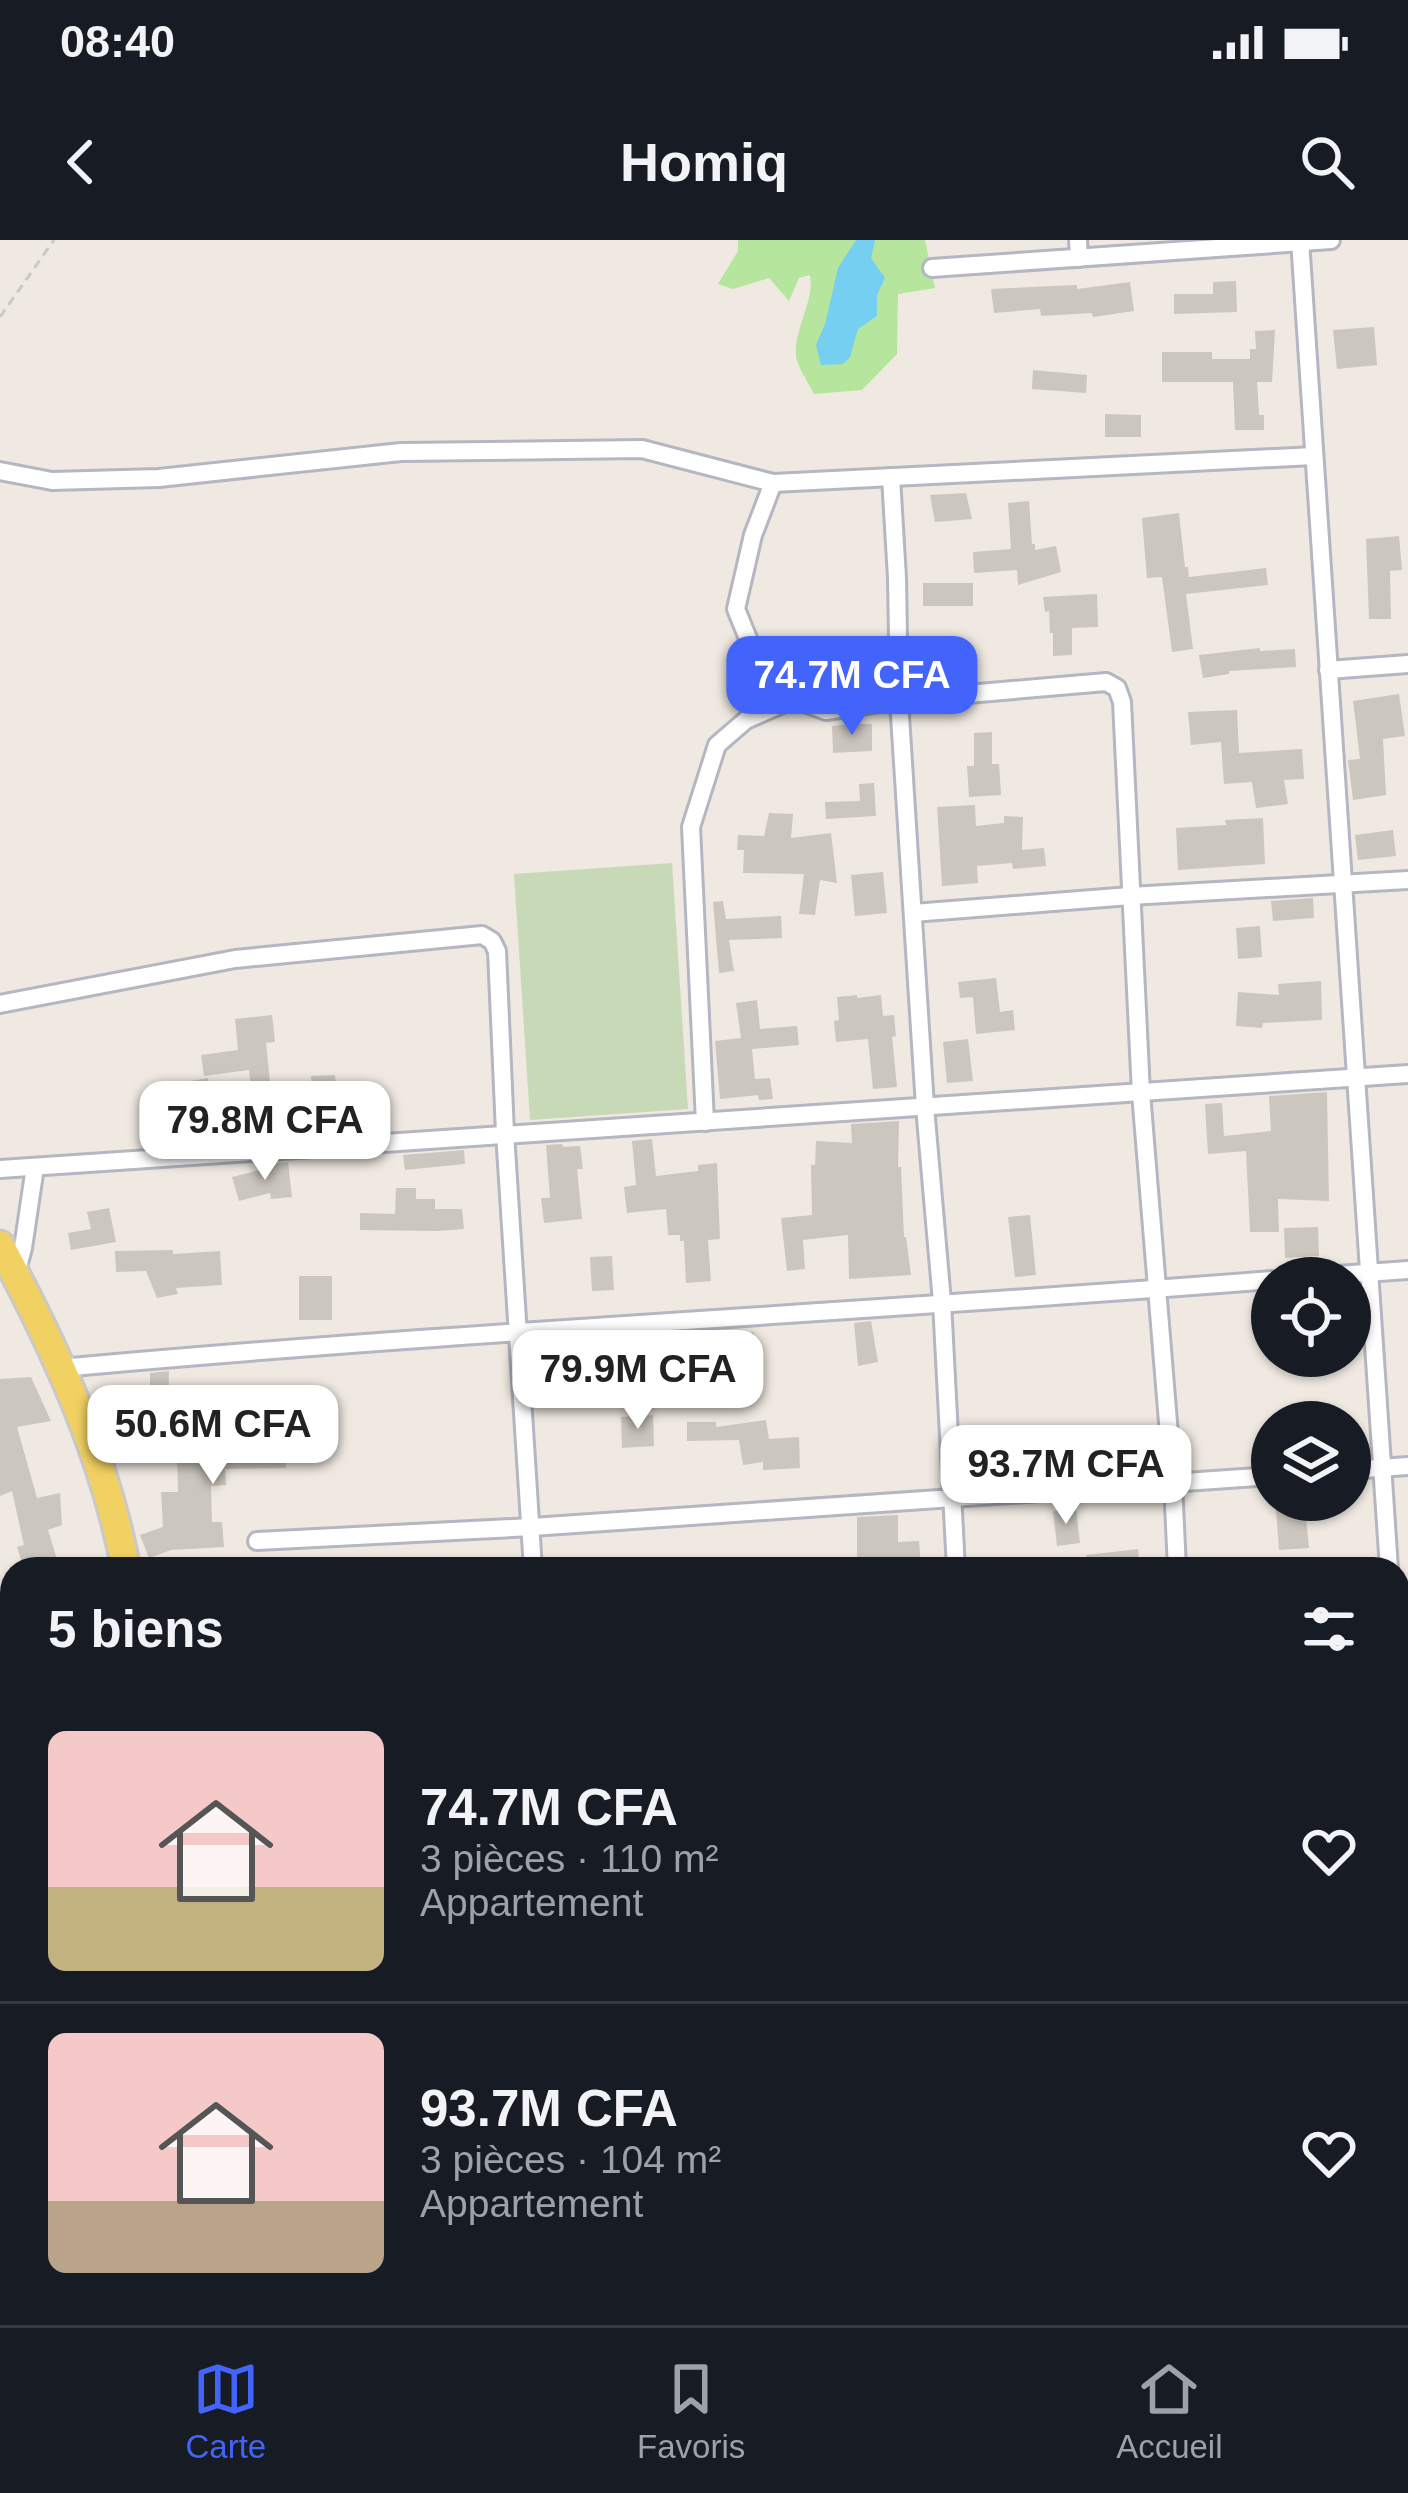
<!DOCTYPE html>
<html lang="fr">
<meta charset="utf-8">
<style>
body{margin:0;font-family:Arial,sans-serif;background:#20242c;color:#f1f3f6;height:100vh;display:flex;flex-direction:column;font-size:45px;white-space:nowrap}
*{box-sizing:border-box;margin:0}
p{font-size:39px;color:#9ea1a6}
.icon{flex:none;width:66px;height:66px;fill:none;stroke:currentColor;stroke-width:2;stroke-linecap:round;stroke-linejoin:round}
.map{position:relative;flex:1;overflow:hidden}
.sheet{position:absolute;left:0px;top:1317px;width:1410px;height:768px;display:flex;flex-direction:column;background:#171b24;border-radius:36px 36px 0 0;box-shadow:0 3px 9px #0004}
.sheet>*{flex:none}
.controls{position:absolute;left:1251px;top:1017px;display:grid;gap:24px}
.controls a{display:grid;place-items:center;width:120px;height:120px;border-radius:50%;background:#171b24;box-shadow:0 3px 9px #0004;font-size:60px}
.price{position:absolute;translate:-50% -102px;padding:0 27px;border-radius:24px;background:#fff;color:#222;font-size:39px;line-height:78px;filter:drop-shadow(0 3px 6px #0008)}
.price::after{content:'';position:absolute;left:50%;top:72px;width:36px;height:27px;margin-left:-18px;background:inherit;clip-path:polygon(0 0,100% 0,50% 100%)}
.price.selected{background:#4264fb;color:#fff}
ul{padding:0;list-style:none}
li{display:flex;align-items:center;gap:36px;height:300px;padding:0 48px}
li+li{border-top:3px solid #363941}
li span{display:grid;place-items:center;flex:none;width:336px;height:240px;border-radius:18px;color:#555}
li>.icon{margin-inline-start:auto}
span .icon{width:144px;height:144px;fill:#fffc;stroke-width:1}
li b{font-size:51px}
h2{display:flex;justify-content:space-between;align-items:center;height:144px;padding:0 48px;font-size:51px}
.status{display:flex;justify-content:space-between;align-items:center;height:84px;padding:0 60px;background:#171b24;direction:ltr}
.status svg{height:33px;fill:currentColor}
header{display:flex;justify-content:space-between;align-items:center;height:156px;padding:0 48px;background:#171b24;font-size:54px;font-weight:700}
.tabs{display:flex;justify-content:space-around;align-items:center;height:168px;border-top:3px solid #363941;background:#171b24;font-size:33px;color:#9ea1a6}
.tabs a{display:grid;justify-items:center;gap:6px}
.tabs .selected{color:#4264fb}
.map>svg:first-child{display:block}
.green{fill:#b6e59e}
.cemetery{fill:#c8d9b8}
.water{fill:#75cff0}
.building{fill:#cbc7bf}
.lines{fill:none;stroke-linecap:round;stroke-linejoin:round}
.minor-casing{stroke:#b4b7c1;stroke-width:22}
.tertiary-casing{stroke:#b4b7c1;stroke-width:27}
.primary-casing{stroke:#c9c9c9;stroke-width:33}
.path{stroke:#c9c9c9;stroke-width:3;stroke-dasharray:9 6;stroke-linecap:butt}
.minor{stroke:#fff;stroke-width:16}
.tertiary{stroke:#fff;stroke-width:21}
.primary{stroke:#f2d163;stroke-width:27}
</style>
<div class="status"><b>08:40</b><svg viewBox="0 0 49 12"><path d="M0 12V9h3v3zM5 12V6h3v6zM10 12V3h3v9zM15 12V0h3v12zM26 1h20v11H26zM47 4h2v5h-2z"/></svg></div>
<header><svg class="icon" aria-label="back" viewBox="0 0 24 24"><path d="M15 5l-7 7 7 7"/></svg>Homiq<svg class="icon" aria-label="search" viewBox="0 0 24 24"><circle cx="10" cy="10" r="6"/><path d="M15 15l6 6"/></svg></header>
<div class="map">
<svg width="1408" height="2085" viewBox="0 0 1408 2085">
<rect width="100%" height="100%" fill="#efe9e1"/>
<!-- green -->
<path class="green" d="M738 0H925L935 48 898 54 897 114 862 150 814 154C808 142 798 128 796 116 794 88 815 61 810 35L799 38 789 61 769 38 733 49 718 44 738 11Z"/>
<!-- cemetery -->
<path class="cemetery" d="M672 623 688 869 530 880 514 634Z"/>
<!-- water -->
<path class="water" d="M856 0H875L871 18 885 38 877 55V76L858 89 850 117 843 124 821 125 816 105 825 84 838 28Z"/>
<!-- building -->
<g class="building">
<path d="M1236 41 1237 72 1174 74V54H1213V42Z"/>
<path d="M1130 42 1134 71 1093 77 1092 73 1041 76 1040 69 994 73 991 49 1077 45V49Z"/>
<path d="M1374 87 1377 125 1337 129 1333 90Z"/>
<path d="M1275 90 1272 142H1257L1259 175H1264V190H1235L1233 142H1162V112H1212V119H1250V109H1256L1255 91Z"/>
<path d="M1033 130 1087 135 1086 153 1032 149Z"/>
<path d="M1105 174 1141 175V197H1105Z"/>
<path d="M966 253 972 279 935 282 930 255Z"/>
<path d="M1029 261 1032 304H1035V310L1056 306 1061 332 1018 345 1017 330 974 333 973 312 1011 309 1008 263Z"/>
<path d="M1179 273 1185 327H1188L1189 337 1266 328 1268 345 1186 354 1193 409 1172 412 1162 337 1147 338 1142 278Z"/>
<path d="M1399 296 1402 330 1390 331 1391 379H1369L1366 299Z"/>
<rect x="923" y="343" width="50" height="23"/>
<path d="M1097 354 1098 387 1072 388V415L1053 416V393H1050L1049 371 1045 372 1043 357Z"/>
<path d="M1260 408V411L1295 409 1296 427 1229 431V434L1203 438 1199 415Z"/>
<path d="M1399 454 1405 496 1383 499 1386 555 1353 560 1348 520 1360 519 1353 461Z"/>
<path d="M1237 470 1239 513 1302 509 1304 539 1284 540 1288 564 1256 568 1252 542 1224 544 1221 502 1191 505 1188 472Z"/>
<path d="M852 484H872V511L833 513 832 486Z"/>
<path d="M992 492V524H999L1001 555 969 557 967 526H974V493Z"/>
<path d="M874 543 876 576 826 579 825 562 860 561 859 544Z"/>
<path d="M975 565 976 586 1004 583V576L1023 577 1022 610 1044 608 1046 626 1013 629 1012 623 977 626 978 643 942 646 937 567Z"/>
<path d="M769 573 793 574 791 598 831 593 837 643 820 640 815 675 799 674 804 634 743 633 744 610H737L738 595 764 596Z"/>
<path d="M1263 578 1265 624 1178 630 1176 588 1226 585 1225 580Z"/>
<path d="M1393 590 1396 616 1358 620 1355 595Z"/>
<path d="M883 632 887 673 855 676 851 635Z"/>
<path d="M1313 658 1314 678 1273 681 1271 661Z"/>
<path d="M723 661 726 679 781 676 782 698 729 700 734 731 719 733 713 662Z"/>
<path d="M1260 686 1262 717 1238 719 1236 688Z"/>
<path d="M996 738 1000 772 1013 770 1015 790 976 794 973 757 960 758 958 742Z"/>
<path d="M1321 741 1322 780 1263 783 1262 788 1236 786 1238 752 1279 755 1278 744Z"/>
<path d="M857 755V758L881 755 883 776 894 775 896 796 892 797 897 847 873 849 868 799 836 802 834 781 839 780 837 757Z"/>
<path d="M757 760 760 789 797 786 799 805 752 809 755 839 770 838 773 859 759 860 758 855 720 859 715 801 741 798 736 763Z"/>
<path d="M272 775 275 802 266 803 273 871 254 873 249 830 204 836 201 815 238 810 235 779Z"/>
<path d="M968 799 973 841 947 843 943 802Z"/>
<path d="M335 835 339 876 315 879 311 836Z"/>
<path d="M208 838 215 894 182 897 180 877 156 881 152 862 187 855 185 842Z"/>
<path d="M1327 852 1329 961 1278 959 1279 992H1250L1246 911 1208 914 1205 864 1222 863 1224 896 1271 891 1269 856Z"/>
<path d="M899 881 898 927H901L904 997H906L911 1035 849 1039 848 995 803 1000 805 1029 787 1031 781 978 812 975 811 925H815L816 901 852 903 851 884Z"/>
<path d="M652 899 656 936 698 931V925L717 923 720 999 708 1000 711 1041 686 1043 684 1001H680V995H668L666 969 627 973 624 947 636 945 632 901Z"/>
<path d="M562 904 563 907 580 906 583 929H577L582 979 544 983 541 958H550L546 905Z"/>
<path d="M464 910 465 924 405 930 403 915Z"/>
<path d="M288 922 292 957 271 959 270 953 239 961 232 937 268 928 267 924Z"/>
<path d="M396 948H416V959H435V969H462L464 989 437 991 360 990V973L395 974Z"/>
<path d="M109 968 116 1002 71 1010 68 993 91 989 87 972Z"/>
<path d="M1030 975 1036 1035 1015 1037 1008 977Z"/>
<path d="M1318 987 1319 1016 1285 1018 1284 988Z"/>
<path d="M173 1010V1014L220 1011 222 1045 176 1048 178 1054 157 1058 146 1031 116 1032 115 1011Z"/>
<path d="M612 1016 614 1050 592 1051 590 1017Z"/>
<rect x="299" y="1036" width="33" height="44"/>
<path d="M871 1081 878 1122 858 1126 854 1083Z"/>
<path d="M754 1092 756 1130 734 1132 732 1094Z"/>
<path d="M592 1121 595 1157 570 1159 567 1123Z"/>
<path d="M169 1131 167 1222H116V1207L125 1206V1179H150V1133Z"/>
<path d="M31 1137 51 1181 17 1187 37 1258 60 1253 62 1285 48 1290 60 1329H24L17 1307 24 1305 12 1251 0 1256V1139Z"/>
<path d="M260 1165H286V1228L225 1229 226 1245 211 1246 212 1282H222L224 1307 171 1310 149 1318 140 1295 163 1287 161 1252H178L177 1213 245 1211V1202L260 1201Z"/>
<path d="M653 1175 654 1206 622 1208 621 1177Z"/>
<path d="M766 1180 769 1199 799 1197 800 1228 763 1230V1222L743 1225 739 1200 687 1201V1182H716V1187Z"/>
<path d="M1305 1267 1309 1308 1279 1310 1276 1270Z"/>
<path d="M1076 1269 1080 1303 1057 1306 1053 1271Z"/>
<path d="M898 1275V1302L919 1301 921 1328 893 1329 892 1317H857V1277Z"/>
<path d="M1138 1309 1140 1329H1088L1086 1315Z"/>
</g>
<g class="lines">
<defs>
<g id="minor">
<path d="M1078 0 1079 18"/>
<path d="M1300 0 1389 1329"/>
<path d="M932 28 1331 0"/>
<path d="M0 231 52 241 159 238 401 212 642 209 773 243 1314 216"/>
<path d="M891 237 897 338 899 460 925 867 942 1062 956 1329"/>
<path d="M773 243 753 295 736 369 760 428 794 459 826 471 899 460 1106 442 1117 448 1122 462 1141 853 1173 1243 1177 1329"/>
<path d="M1328 430 1408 424"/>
<path d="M913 673 1130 656 1408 640"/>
<path d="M0 764 235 719 482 695 492 701 497 711 505 893 533 1329"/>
<path d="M705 882 691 587 717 505 746 480 794 459"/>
<path d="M0 929 1408 834"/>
<path d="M16 1034 23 1008 35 927"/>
<path d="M1295 1038 1408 1030"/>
<path d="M61 1128C464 1091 868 1072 1272 1040"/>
<path d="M1350 1230 1408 1226"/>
<path d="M257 1301 532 1287 1272 1236"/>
<path d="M1398 1440 1408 1439"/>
<path d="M1398 1460 1408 1648"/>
<path d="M1398 1864 1408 1863"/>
<path d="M1398 2029 1408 2011"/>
<path d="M588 2073 589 2085"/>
<path d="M1007 2073 1008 2085"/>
<path d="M1232 2073 1233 2085"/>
<path d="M1365 2085 1372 2073"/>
</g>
<g id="tertiary">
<path d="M1398 1989 1408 1986"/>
<path d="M0 2035 6 2085"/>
<path d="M1119 2085 1154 2073"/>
</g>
<g id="primary">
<path d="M0 1005C54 1106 105 1215 126 1329"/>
<path d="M236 2073 237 2085"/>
</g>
</defs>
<!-- minor casing -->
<use href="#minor" class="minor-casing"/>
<!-- tertiary casing -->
<use href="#tertiary" class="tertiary-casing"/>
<!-- primary casing -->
<use href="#primary" class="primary-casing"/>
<!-- path -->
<path class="path" d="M0 77 54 0"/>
<!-- minor -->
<use href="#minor" class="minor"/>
<!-- tertiary -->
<use href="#tertiary" class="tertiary"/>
<!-- primary -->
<use href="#primary" class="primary"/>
</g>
</svg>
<div class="controls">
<a><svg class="icon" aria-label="locate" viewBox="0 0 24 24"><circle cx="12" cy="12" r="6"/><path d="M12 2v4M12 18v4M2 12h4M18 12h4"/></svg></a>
<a><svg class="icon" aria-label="layers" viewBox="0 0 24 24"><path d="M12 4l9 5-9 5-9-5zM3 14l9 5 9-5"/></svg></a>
</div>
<b class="price selected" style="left:852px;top:498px">74.7M CFA</b>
<b class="price" style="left:265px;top:943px">79.8M CFA</b>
<b class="price" style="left:638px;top:1192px">79.9M CFA</b>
<b class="price" style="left:213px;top:1247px">50.6M CFA</b>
<b class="price" style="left:1066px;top:1287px">93.7M CFA</b>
<section class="sheet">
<h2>5 biens<svg class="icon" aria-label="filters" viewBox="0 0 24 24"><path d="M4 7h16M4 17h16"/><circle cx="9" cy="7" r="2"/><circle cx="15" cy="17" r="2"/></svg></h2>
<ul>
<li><span style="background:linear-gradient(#f6c9c9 65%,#c2b280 0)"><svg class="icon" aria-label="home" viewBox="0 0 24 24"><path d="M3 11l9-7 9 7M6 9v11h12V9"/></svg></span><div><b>74.7M CFA</b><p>3 pièces · 110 m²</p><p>Appartement</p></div><svg class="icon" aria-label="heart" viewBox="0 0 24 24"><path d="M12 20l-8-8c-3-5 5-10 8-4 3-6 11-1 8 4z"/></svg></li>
<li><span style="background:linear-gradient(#f6c9c9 70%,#b9a48a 0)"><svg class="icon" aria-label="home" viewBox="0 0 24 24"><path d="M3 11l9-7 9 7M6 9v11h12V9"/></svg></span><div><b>93.7M CFA</b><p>3 pièces · 104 m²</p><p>Appartement</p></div><svg class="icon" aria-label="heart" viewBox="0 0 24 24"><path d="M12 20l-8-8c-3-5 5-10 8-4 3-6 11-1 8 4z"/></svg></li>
</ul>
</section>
</div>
<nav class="tabs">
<a class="selected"><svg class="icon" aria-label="map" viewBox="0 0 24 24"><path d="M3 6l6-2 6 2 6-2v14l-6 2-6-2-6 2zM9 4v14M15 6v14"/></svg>Carte</a>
<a><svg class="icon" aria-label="saved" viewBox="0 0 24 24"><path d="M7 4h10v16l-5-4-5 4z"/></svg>Favoris</a>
<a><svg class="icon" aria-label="home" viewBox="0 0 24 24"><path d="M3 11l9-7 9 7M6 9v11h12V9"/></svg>Accueil</a>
</nav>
